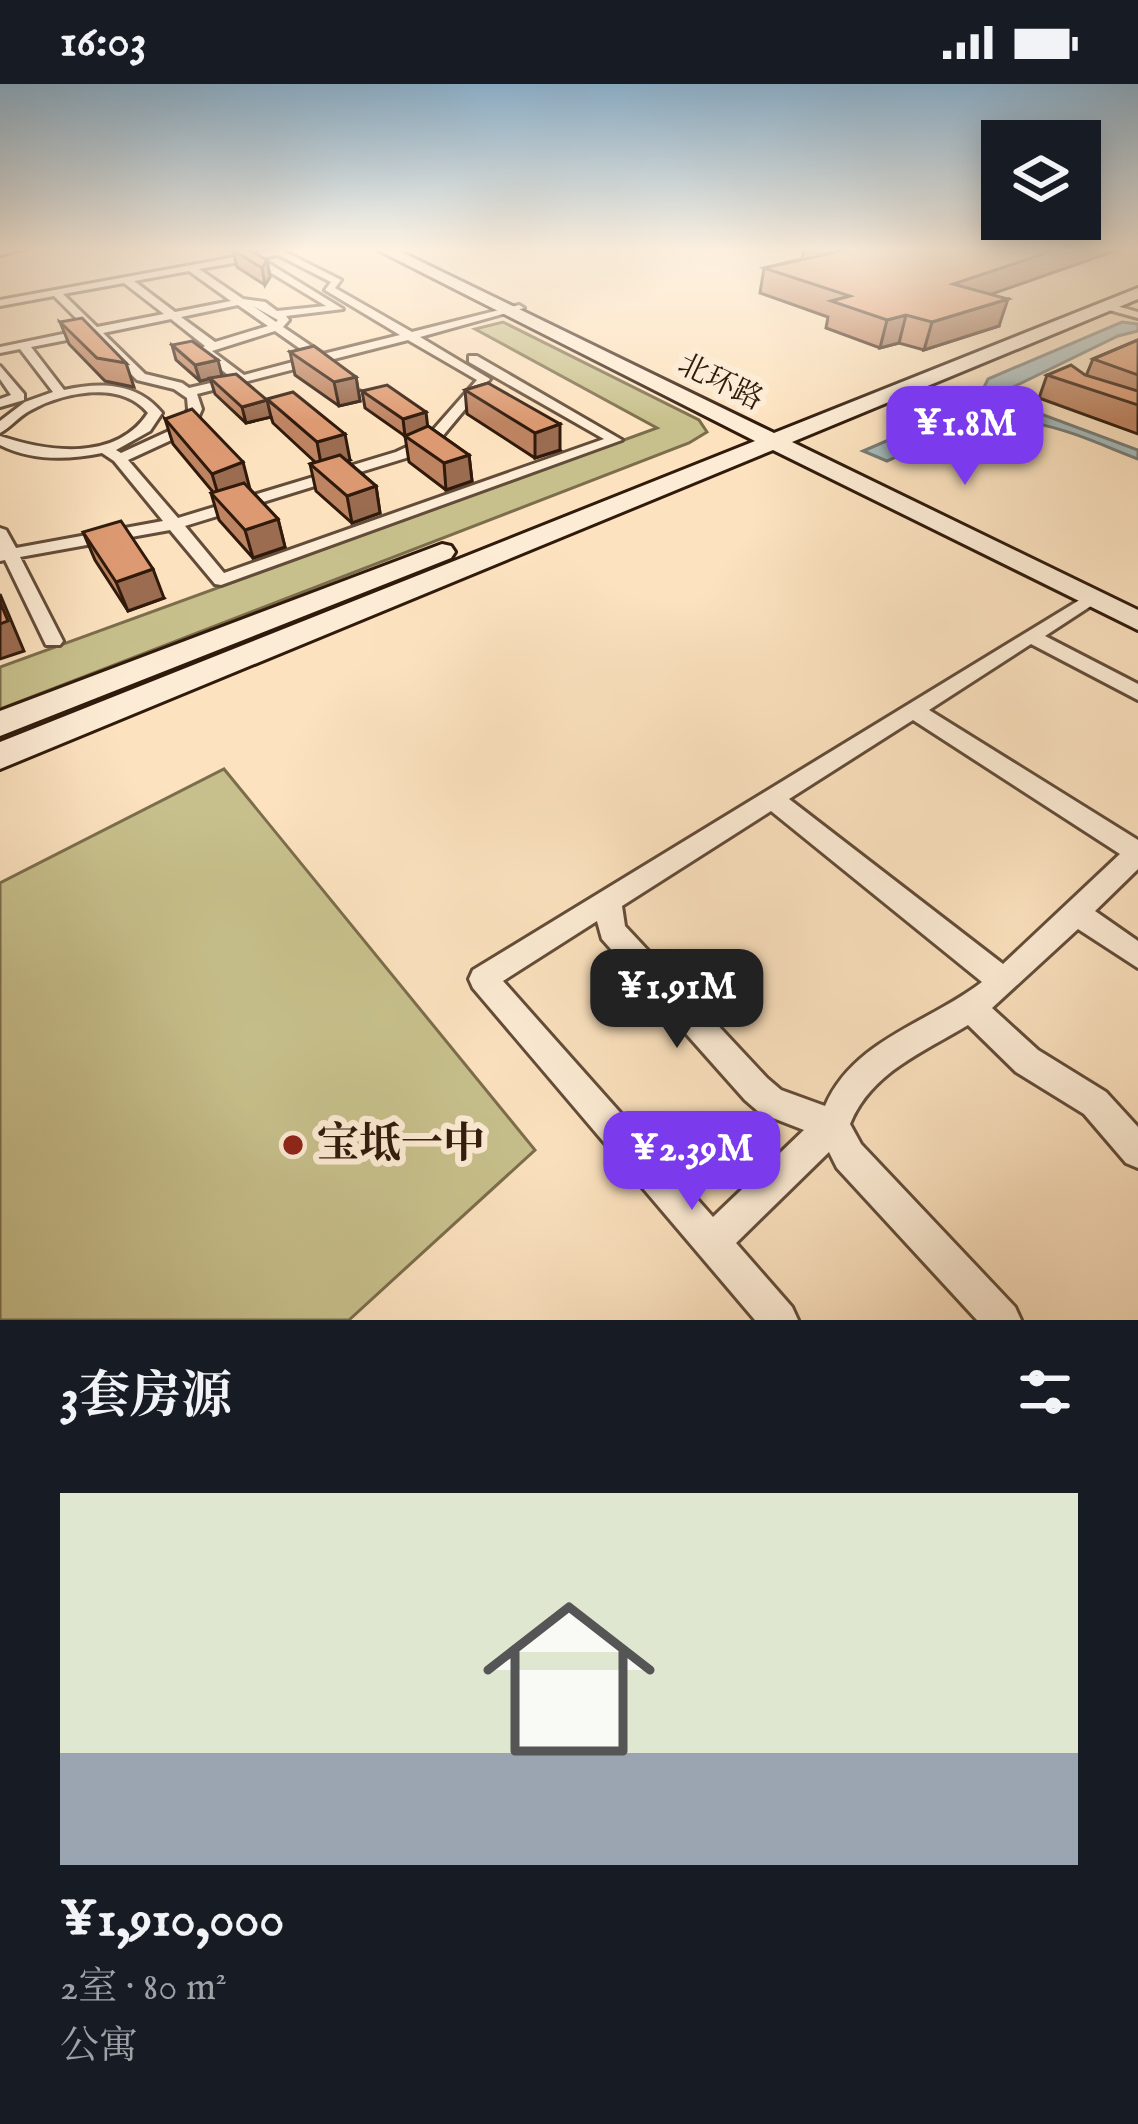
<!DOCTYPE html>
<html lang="zh">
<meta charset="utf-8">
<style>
body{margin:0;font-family:"IM FELL English","Noto Serif SC",serif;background:#242831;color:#f1f3f6;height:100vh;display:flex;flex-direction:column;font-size:45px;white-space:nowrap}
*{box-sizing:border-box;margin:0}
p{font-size:39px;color:#9ea1a6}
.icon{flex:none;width:66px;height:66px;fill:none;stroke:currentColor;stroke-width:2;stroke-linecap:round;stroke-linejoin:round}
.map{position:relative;height:1236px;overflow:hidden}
.drawer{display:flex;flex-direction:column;background:#171b24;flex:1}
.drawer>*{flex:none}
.tools{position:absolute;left:981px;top:36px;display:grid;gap:24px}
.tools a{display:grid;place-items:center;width:120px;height:120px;border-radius:0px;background:#171b24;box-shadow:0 6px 30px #0003;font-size:60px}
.price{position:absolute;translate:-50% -102px;padding:0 27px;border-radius:24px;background:#7c3aed;color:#fff;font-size:39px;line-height:78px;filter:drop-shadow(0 3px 6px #0008)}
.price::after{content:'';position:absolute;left:50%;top:72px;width:36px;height:27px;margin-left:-18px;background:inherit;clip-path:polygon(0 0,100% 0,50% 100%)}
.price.current{background:#222;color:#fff}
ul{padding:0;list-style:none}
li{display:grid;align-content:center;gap:24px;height:636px;padding:0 60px}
li span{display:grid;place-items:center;height:372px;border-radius:0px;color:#555}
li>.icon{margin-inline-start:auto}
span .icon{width:216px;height:216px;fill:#fffc;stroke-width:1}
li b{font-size:51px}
h2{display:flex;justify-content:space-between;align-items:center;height:144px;padding:0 60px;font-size:51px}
.status{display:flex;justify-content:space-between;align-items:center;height:84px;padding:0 60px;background:#171b24;direction:ltr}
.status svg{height:33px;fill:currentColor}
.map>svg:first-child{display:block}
.green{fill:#c7c08c;stroke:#7c6d4c;stroke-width:3}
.water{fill:#a4bbbc;stroke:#767b76;stroke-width:3}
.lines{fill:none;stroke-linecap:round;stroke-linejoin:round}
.street-casing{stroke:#634c39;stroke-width:6}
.secondary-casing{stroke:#301a0c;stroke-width:6}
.street{fill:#fdecd5;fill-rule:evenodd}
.secondary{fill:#fdecd5;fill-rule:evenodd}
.wall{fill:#be8462;stroke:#301a0c;stroke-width:3}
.shaded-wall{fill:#9b6c50;stroke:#301a0c;stroke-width:3}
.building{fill:#dd9a72;stroke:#301a0c;stroke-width:3}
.poi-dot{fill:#8f2418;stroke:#fdecd5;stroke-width:4.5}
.labels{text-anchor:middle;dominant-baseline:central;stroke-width:12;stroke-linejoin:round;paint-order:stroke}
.far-street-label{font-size:30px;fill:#301a0c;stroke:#fdecd5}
.near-poi-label{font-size:42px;font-weight:bold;fill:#301a0c;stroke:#fdecd5;text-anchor:start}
</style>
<div class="status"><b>16:03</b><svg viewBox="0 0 49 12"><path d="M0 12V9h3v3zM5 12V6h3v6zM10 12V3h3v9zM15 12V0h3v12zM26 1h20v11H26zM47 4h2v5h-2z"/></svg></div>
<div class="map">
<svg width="1138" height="1236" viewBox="0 0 1138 1236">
<rect width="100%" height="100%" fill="#fce2bf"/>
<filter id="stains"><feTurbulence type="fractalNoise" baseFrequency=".00167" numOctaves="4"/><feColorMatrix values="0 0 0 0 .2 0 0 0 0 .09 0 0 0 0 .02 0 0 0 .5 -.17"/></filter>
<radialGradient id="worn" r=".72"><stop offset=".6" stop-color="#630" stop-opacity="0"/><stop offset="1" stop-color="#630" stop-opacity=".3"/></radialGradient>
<!-- green -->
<g class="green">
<path d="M503 238 699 336 707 348 689 359 0 625V583L657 344 475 245Z"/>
<path d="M224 685 535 1066 349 1236H0V799Z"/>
</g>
<!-- water -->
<path class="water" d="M1122 238 1138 240V247L1118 252 1013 303 1015 314 1030 326 1138 366V375C1078 352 1021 321 956 345 932 353 911 367 887 377L863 367 977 318 988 295Z"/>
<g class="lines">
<defs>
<g id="street">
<path d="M279 165 341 196 335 204 412 248 519 221 524 224 420 253 490 295 436 360 406 374 185 442 224 489 604 355 469 278V272H477L622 356 221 501 215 500 170 446 20 473 63 557 60 561H46L5 476 0 477V444L6 446 16 464 163 437 114 377 102 369C68 376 32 377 0 361V352C47 368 116 378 148 329 121 296 64 308 31 326 19 332 11 343 0 349V337L25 318 53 308 20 265 0 269V263L87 245 54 212 0 222V216ZM278 171 331 198 325 206 400 251 323 270 283 243 289 236 286 232 343 225 260 174ZM250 176 326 222 277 227 265 218 243 215 199 185ZM189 187 231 217 175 228 134 197ZM124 199 164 230 97 243 63 210ZM238 221 268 242 215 258 181 233ZM253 222 278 236 276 238ZM171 235 205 262 198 267 200 269 232 294 189 304 182 299 145 290 103 249ZM275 247 312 273 244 291 212 267ZM92 251 137 296 174 305 187 314 188 325 182 341 121 369 116 366 150 347 162 329C137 298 100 298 64 306L31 263ZM408 256 477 296 426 354 396 368 178 434 128 376 193 346 202 325 197 310Z"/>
<path d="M1106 219 1138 228V234L1102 224Z"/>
<path d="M0 282 24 310V316L0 323V315L11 311 0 295Z"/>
<path d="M1091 509 1097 510 1100 514 1097 518 1045 552 1138 600V616L1031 560 929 626 1138 756V785L1095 827 1138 857V884L1078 845 992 924 1038 966 1106 1008 1138 1043V1084L1126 1079 1084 1030 1016 988 968 941C924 968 871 988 850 1040L861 1060 1015 1223 1021 1236H977L837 1084 829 1068 736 1159 792 1223 798 1236H755L473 904 469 895 473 886ZM913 636 1120 770 1003 880 789 715ZM771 727 982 898C929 939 853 956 825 1022L781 1006 767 994 625 842 622 822ZM597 837 602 855 745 1016 760 1029 804 1046 713 1133 503 897Z"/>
</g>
<g id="secondary">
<path d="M0 164H28L0 171Z"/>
<path d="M374 164H393L774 349 1138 204V215L792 358 1138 526V546L773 366 0 685V658L755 357Z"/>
<path d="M442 460 451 462 455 468 451 474 0 652V627Z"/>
</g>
</defs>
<!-- street casing -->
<use href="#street" class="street-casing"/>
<!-- secondary casing -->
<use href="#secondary" class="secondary-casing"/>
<!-- street -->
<use href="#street" class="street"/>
<!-- secondary -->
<use href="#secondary" class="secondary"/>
</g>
<!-- wall -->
<g class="wall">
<path d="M804 164H1123L991 210 999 242 924 266 899 259 880 264 826 244 828 233 760 209 764 184 802 175Z"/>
<path d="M233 166 267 176 270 193 265 201 237 183Z"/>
<path d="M60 238 126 279 134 303 105 297 69 260Z"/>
<path d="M1138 256V350L1039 314 1047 291 1086 292 1093 275Z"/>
<path d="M172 261 222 292 267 316 350 376 347 377 376 402 380 429 352 439 316 407 310 380 315 378 273 339 271 333 246 339 215 310 210 294 200 297 176 276Z"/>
<path d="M290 268 356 293 360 317 339 322 295 291Z"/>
<path d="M488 299 560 366 535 374 467 330 465 306Z"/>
<path d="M362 307 428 342 469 371 472 397 446 406 409 378 405 352 365 324Z"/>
<path d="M165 335 250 405 278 435 285 463 253 474 219 436 211 409 213 408 173 360Z"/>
<path d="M83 448 164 514 128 527 95 476Z"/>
</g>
<!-- shaded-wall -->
<g class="shaded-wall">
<path d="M1061 164H1123L946 226 953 200Z"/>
<path d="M267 176 270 193 265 201 262 184Z"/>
<path d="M1008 215 999 242 924 266 932 238Z"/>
<path d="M906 231 899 259 880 264 887 236Z"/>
<path d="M218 276 222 292 200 297 195 281Z"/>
<path d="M356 293 360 317 339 322 334 298Z"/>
<path d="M267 316 271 333 246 339 242 323Z"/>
<path d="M426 328 428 345 405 352 403 335Z"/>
<path d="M560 340V366L535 374V349Z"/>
<path d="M345 350 350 376 322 385 317 358Z"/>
<path d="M469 371 472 397 446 406 444 379Z"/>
<path d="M243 378 250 405 220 417 212 390Z"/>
<path d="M376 402 380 429 352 439 347 412Z"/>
<path d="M278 435 285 463 253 474 245 446Z"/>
<path d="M153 485 164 514 128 527 116 498Z"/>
<path d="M0 510 24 567 0 575Z"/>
</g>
<!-- building -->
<g class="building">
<path d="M246 164 267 176 262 184 233 166Z"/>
<path d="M854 164H1061L953 200 1008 215 932 238 906 231 887 236 831 217 850 212 764 184Z"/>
<path d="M82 234 126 279 97 274 60 238Z"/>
<path d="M1138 256V291L1093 275Z"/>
<path d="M192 257 218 276 195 281 172 261Z"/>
<path d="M314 262 356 293 334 298 290 268Z"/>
<path d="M1071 281 1085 291 1138 307V321L1047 291Z"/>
<path d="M236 290 267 316 242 323 210 294Z"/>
<path d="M488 299 560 340 535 349 465 306Z"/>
<path d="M387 301 426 328 403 335 362 307Z"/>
<path d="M293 308 345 350 317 358 267 315Z"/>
<path d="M192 325 243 378 212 390 165 335Z"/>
<path d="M428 342 469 371 444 379 405 352Z"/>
<path d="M340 371 376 402 347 412 310 380Z"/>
<path d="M244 399 278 435 245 446 211 409Z"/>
<path d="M121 437 153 485 116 498 83 448Z"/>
<path d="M0 518 8 537 0 540Z"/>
</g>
<!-- sky -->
<linearGradient id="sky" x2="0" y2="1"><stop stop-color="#8db7d6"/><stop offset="0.49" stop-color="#fef2e2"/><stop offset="1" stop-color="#fef2e2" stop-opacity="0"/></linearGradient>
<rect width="1138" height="337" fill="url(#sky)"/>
<!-- markers -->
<circle class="poi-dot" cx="293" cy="1061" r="12"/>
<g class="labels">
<!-- far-street labels -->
<g class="far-street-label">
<text transform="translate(720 299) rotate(26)">北环路</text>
</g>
<!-- near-poi labels -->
<g class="near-poi-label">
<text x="317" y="1061">宝坻一中</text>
</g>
</g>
<rect width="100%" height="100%" filter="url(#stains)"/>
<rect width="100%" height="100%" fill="url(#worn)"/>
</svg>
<div class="tools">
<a><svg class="icon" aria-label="layers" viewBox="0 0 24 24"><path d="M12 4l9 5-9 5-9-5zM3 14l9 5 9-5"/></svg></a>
</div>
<b class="price" style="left:965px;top:404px">¥1.8M</b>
<b class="price current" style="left:677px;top:967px">¥1.91M</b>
<b class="price" style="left:692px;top:1129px">¥2.39M</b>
</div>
<section class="drawer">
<h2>3套房源<svg class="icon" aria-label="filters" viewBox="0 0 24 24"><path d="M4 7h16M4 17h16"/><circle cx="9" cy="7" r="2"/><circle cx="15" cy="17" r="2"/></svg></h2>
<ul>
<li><span style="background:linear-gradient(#dfe7d0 70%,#9aa5b1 0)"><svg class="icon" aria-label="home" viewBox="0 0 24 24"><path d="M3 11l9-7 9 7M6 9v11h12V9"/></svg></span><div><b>¥1,910,000</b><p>2室 · 80 m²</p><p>公寓</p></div></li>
</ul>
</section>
